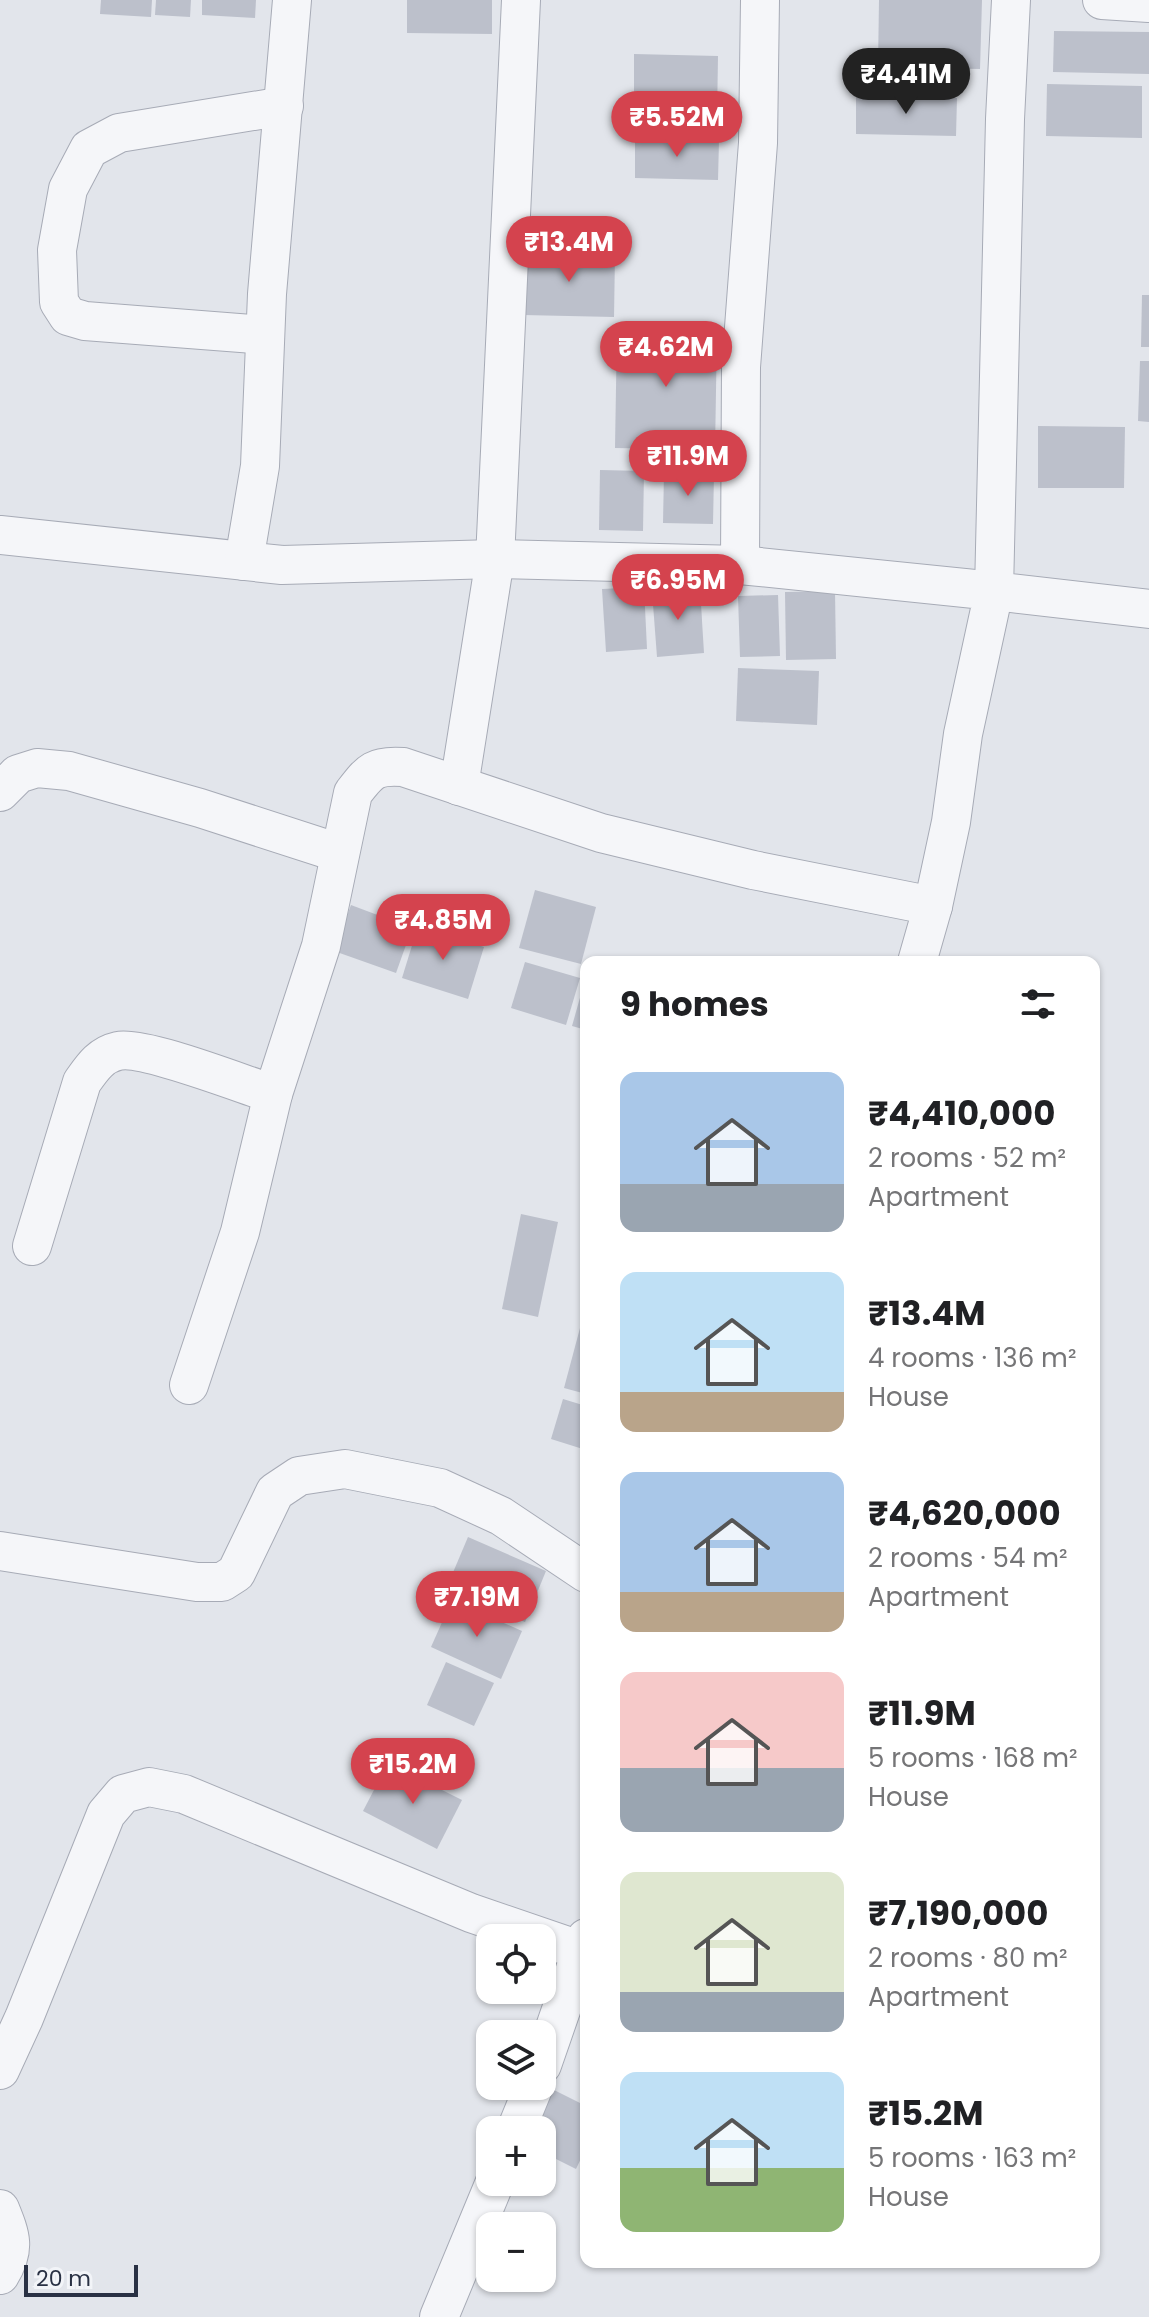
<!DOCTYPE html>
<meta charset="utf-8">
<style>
body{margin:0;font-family:Poppins,sans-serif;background:#f2f2f2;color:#202124;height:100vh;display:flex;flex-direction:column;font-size:30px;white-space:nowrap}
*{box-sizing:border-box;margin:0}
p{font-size:26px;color:#757577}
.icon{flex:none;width:44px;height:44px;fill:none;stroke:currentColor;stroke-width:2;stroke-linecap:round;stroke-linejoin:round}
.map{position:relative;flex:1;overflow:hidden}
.drawer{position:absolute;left:580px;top:956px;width:520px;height:1312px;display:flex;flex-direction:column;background:#fff;border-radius:16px;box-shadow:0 2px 6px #0004}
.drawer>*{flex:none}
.buttons{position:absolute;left:476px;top:1924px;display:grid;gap:16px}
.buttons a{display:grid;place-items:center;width:80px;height:80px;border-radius:16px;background:#fff;box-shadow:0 2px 6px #0004;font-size:40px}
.scale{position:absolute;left:24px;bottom:20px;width:114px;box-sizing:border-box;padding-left:8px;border:4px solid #293144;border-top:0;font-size:22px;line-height:28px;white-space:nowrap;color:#293144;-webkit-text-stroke:6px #f2f4f8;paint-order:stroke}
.price{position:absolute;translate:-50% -68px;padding:0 18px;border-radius:28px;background:#d4434e;color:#fff;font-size:26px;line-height:52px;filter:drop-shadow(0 2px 4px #0008)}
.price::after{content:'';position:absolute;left:50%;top:48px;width:24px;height:18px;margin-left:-12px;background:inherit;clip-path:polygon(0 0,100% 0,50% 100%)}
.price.current{background:#222;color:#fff}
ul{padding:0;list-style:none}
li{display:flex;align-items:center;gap:24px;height:200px;padding:0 40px}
li span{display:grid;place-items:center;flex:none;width:224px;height:160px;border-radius:16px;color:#555}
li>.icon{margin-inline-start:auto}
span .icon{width:96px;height:96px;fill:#fffc;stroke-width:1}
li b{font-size:34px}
h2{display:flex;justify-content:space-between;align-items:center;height:96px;padding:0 40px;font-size:34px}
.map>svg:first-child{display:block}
.building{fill:#bcc0cb}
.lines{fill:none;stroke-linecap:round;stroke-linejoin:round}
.minor-casing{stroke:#a7abb6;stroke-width:40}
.minor{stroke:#f5f6f9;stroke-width:38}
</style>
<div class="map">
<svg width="1149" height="2317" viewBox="0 0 1149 2317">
<rect width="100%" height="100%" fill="#e2e5eb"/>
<!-- building -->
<g class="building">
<path d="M101 0H152L151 17 100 14Z"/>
<path d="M156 0H191L190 17 155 15Z"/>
<path d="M202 0H256L255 18 202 15Z"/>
<path d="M407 0H492V34L407 33Z"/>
<path d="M879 0H982L980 69 878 67Z"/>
<path d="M1054 31 1149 32V74L1053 72Z"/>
<path d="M634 54 718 56 717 117 634 115Z"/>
<path d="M1047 84 1142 86V138L1046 136Z"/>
<path d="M856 96 957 98 956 136 856 134Z"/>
<path d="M635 138 719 140 718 180 635 178Z"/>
<path d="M524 252 615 254 614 317 523 315Z"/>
<path d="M1142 295H1149V347H1141Z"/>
<path d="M617 328 717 331 715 450 615 448Z"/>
<path d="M1140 361H1149V422L1138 421Z"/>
<path d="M1038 426 1125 427 1124 488H1038Z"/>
<path d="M600 470 644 471 643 531 599 530Z"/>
<path d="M664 473 714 474 713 524 663 523Z"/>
<path d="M644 587 647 649 606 652 602 589Z"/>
<path d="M700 588 704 653 657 657 652 591Z"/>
<path d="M835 591 836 659 786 660 785 592Z"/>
<path d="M778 595 780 656 740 657 738 596Z"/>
<path d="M738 668 819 671 817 725 736 721Z"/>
<path d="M535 890 596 907 581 964 519 948Z"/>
<path d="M351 905 412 928 396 973 334 951Z"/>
<path d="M418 926 484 947 468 999 402 978Z"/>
<path d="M525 962 580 978 566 1025 511 1008Z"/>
<path d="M585 980H586V1030L572 1026Z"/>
<path d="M521 1214 558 1222 538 1317 502 1309Z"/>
<path d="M584 1313 586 1314V1394L564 1388Z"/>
<path d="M563 1399 586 1406V1450L551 1439Z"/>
<path d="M468 1537 546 1571 525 1622 446 1589Z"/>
<path d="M452 1600 522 1631 501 1679 431 1647Z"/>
<path d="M446 1662 494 1683 474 1726 427 1705Z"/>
<path d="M388 1763 462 1800 437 1849 363 1811Z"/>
<path d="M548 2087 586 2106V2148L576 2169 542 2152V2130H528Z"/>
</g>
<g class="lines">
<defs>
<g id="minor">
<path d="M1011 0 1005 119 994 591 1149 609"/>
<path d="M1102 0 1149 3"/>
<path d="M265 335 85 321 68 316 59 302 57 250 68 189 89 149 119 133 284 106"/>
<path d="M0 535 282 565 495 559 740 565 994 591 963 734 951 822 933 906 917 962"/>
<path d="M244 561 260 466 267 294 292 0"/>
<path d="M740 565 741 367 758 143 760 0"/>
<path d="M459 786 495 559 521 0"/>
<path d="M0 792 18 774 37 768 69 771 200 808 339 853"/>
<path d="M32 1246 82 1082C92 1068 100 1055 118 1051 143 1045 244 1085 273 1094"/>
<path d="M189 1385 240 1232 273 1094 321 946 353 793C370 771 374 765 403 767L601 833 753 870 933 906"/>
<path d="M0 1551 197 1582H222L236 1573 275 1492 299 1476 345 1469 440 1488 501 1516 586 1573"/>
<path d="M542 2065 586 1938"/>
<path d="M0 2070 24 2018 106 1814 123 1794 149 1787 184 1794 471 1913 582 1951"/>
<path d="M516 2130 534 2086"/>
<path d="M0 2209C11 2236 16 2249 0 2275"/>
<path d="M439 2317 495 2182"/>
</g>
</defs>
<!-- minor casing -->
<use href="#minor" class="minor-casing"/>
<!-- minor -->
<use href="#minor" class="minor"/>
</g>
</svg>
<div class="buttons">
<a><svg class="icon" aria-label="locate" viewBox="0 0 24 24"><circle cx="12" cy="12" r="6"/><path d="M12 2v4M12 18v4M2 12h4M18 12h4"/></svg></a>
<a><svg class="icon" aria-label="layers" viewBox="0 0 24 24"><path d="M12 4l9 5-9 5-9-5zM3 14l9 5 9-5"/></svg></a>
<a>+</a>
<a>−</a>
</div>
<div class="scale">20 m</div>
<b class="price current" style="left:906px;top:116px">₹4.41M</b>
<b class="price" style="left:677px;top:159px">₹5.52M</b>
<b class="price" style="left:569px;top:284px">₹13.4M</b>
<b class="price" style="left:666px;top:389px">₹4.62M</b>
<b class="price" style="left:688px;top:498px">₹11.9M</b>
<b class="price" style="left:678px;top:622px">₹6.95M</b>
<b class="price" style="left:443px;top:962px">₹4.85M</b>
<b class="price" style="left:477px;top:1639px">₹7.19M</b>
<b class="price" style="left:413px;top:1806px">₹15.2M</b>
<section class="drawer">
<h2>9 homes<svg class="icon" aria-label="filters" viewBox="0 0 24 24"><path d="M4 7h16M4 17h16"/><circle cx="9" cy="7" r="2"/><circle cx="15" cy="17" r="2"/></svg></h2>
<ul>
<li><span style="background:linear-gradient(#a9c7e8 70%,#9aa5b1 0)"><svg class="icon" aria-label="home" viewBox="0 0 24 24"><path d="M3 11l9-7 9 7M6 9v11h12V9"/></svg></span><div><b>₹4,410,000</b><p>2 rooms · 52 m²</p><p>Apartment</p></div></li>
<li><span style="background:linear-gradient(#bfe0f5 75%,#b9a48a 0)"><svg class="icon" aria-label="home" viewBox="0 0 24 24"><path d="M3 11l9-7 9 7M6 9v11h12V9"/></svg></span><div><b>₹13.4M</b><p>4 rooms · 136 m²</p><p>House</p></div></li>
<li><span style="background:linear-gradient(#a9c7e8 75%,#b9a48a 0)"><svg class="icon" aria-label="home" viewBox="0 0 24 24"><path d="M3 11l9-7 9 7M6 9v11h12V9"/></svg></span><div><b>₹4,620,000</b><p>2 rooms · 54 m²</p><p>Apartment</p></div></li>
<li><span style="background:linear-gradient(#f6c9c9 60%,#9aa5b1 0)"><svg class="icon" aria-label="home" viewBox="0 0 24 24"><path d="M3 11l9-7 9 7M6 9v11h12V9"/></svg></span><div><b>₹11.9M</b><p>5 rooms · 168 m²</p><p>House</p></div></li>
<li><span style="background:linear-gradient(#dfe7d0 75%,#9aa5b1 0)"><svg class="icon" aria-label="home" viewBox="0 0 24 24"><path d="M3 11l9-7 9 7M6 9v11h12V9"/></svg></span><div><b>₹7,190,000</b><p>2 rooms · 80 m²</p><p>Apartment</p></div></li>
<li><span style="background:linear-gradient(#bfe0f5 60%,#8fb573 0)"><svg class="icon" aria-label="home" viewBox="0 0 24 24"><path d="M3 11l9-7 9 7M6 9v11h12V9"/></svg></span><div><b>₹15.2M</b><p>5 rooms · 163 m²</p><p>House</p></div></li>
</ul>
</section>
</div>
